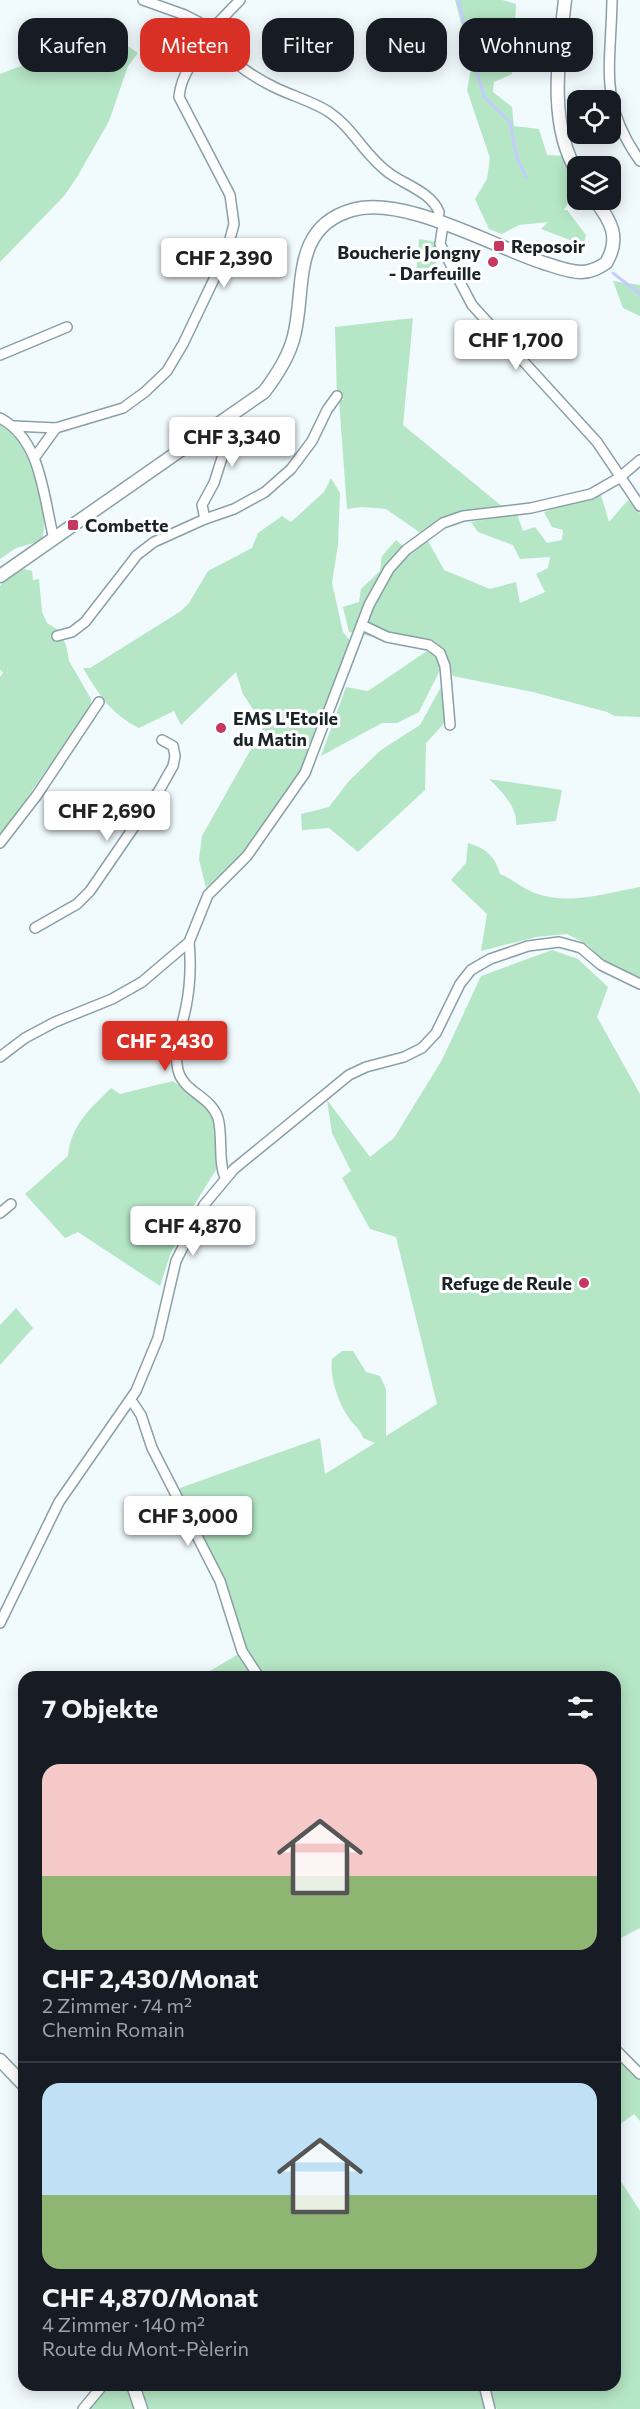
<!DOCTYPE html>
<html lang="de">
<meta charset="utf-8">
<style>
body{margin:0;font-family:Commissioner,sans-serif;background:#242831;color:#f1f3f6;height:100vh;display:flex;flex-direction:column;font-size:22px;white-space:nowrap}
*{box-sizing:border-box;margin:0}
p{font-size:20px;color:#9ea1a6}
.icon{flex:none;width:33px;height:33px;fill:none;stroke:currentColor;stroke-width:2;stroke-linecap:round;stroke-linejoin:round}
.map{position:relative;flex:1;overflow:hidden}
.sheet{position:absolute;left:18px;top:1671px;width:603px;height:720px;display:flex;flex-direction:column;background:#171b24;border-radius:18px;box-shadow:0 3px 15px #0003}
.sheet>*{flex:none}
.top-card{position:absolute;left:18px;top:18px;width:604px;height:54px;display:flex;gap:12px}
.buttons{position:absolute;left:567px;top:90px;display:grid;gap:12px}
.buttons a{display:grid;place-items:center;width:54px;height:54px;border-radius:12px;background:#171b24;box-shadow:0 3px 15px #0003;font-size:30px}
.price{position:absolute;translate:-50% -51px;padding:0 14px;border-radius:6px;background:#fff;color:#222;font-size:20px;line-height:39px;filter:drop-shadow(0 2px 3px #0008)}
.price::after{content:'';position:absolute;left:50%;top:36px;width:18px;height:14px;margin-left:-9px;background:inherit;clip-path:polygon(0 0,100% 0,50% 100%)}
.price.active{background:#d93025;color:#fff}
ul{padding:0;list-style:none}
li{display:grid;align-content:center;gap:12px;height:318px;padding:0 24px}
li+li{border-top:2px solid #363941}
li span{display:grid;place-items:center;height:186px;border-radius:18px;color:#555}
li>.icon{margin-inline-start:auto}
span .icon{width:108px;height:108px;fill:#fffc;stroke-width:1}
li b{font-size:26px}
h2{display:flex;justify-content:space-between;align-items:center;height:72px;padding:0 24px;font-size:26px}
.pill{padding:0 21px;border-radius:18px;background:#171b24;box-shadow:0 3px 15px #0003;font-size:21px;line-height:54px}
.pill.active{background:#d93025;color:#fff}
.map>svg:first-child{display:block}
.green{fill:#b5e6c5}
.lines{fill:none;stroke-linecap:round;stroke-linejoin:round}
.stream{stroke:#c4ccfe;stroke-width:3}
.minor-casing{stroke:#89a0a6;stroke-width:12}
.major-casing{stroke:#89a0a6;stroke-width:15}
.minor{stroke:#fff;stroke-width:9}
.major{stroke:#fff;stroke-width:12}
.poi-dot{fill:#c63861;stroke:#fff;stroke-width:2}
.labels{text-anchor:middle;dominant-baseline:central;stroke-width:6;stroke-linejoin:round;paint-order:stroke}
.poi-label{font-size:18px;font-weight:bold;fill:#1a2326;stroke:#fff;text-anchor:start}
</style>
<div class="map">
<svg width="640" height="2409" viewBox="0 0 640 2409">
<rect width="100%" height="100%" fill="#f1fafd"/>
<!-- green -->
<g class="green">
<path d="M455 0H502L516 4 512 74 494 82 493 92 512 107 514 126 539 129 547 155 568 156C580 183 579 185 564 210H567L586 235 583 245 541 229 548 222 519 225 502 234 489 229 475 199 487 179 490 158 467 90 472 64Z"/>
<path d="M88 18 138 53 128 66 109 121 77 177 64 196 0 262V74L42 58Z"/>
<path d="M419 239 437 242 439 257 434 266 416 276Z"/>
<path d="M613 281 640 285V316L623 308Z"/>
<path d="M413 318 403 425 504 508C471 508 450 516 422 534L386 509 362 507 347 509 339 399 345 400 337 396 335 327Z"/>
<path d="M0 424C7 429 13 434 18 440 31 458 52 521 41 541L16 548 0 559Z"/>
<path d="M331 478 340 493 338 545 332 583 343 632 351 642 316 740 302 767 258 836 243 854 206 888 199 859 202 836 264 726 243 694 236 672 181 725 174 711 139 728C111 714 99 695 83 668H90L181 611 189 603 208 571 252 548 258 533 282 516 291 522 324 492Z"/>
<path d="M601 495 609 522 628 500 640 513V717L615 716 607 712 533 692 453 676 447 658 429 639 378 638 349 632 343 607 359 602 361 589 380 571 382 556 396 540 410 552 428 541 444 570 490 589 516 582 520 603 545 592 536 574 548 568 550 557 520 559 513 545 478 532 471 522 517 514 523 531 535 527 547 543 562 540 563 530 552 527 544 512Z"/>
<path d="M24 569 32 571 33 580 39 579 42 612 47 623 58 630 66 645 69 661 91 699 90 707 0 837V677L3 673 0 669V586L10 573Z"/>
<path d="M427 651 438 656 442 666 419 712 397 723H382L321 756 346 687 368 691Z"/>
<path d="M442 685 448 719 426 743 425 790 358 852 329 828 302 830 301 814 329 807 349 781 381 750 420 725Z"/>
<path d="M489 779 562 790 556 821 516 825C518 808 501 790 489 779Z"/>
<path d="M468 843C487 849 494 855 500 874 513 879 524 890 537 894 572 905 606 893 640 887V979L602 960 588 945 567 934 536 937 481 951 487 914 451 880 466 863Z"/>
<path d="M552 950 578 959 608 987 597 1017 640 1094V1928L617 1940 615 1677H260L245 1649 178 1492 180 1488 320 1438 325 1474 375 1443 363 1438C360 1428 354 1426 349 1418 339 1404 329 1376 332 1359L342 1351H353L366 1372 380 1376 386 1389V1436L437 1404 396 1237 370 1229 342 1178 351 1171 332 1133 327 1100 370 1157 394 1138 442 1060 481 976Z"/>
<path d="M173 1081 209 1109 218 1130 219 1165 191 1210 170 1255 160 1286 78 1232 65 1238 25 1194 68 1156C71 1125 90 1109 111 1088L120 1094Z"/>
<path d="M16 1308 33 1328 0 1365V1325Z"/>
<path d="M240 1653 254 1677H200Z"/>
<path d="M615 2053 640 2078V2121L634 2114 615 2128Z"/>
<path d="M615 2172 640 2211V2409H497L490 2396 489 2385H615Z"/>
<path d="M106 2385H126L134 2409H86Z"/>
<path d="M139 2385H479L489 2409H148Z"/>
</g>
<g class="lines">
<!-- stream -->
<g class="stream">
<path d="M458 0 484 97 510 122 517 158 526 177"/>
<path d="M613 273 640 294"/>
</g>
<defs>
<g id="minor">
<path d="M143 0 185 15 212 29"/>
<path d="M612 0C611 67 598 102 640 161"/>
<path d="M212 34V29L240 0"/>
<path d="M212 42C230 60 251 76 274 87 292 96 312 101 329 112 353 128 365 156 389 173 405 185 431 192 439 212L437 222"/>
<path d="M443 225 440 244 472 305 597 442 640 506"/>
<path d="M0 355 67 327"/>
<path d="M0 418C42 440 43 497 54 539"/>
<path d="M14 426 56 428"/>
<path d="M35 457 56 428 123 408 145 392 167 371 183 344 226 254 234 224 230 195 179 97C181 74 195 57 212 42"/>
<path d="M205 519 202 505 214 483 228 439 229 418"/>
<path d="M362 625 387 637 429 645 440 653 445 666 450 725"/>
<path d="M57 636 72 632 85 622 137 555 154 542 205 519 234 509 265 492 291 469 312 441 327 410 337 396"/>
<path d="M0 843 37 795 99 702"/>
<path d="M35 928 77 904 90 891 160 789 173 766 175 756 173 746 162 740"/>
<path d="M189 942C191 962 190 987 186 1007 182 1027 173 1049 178 1070 183 1092 211 1096 218 1118 223 1136 218 1163 225 1177"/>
<path d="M0 1057 25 1038 55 1022 112 999 142 982 189 942 208 895 247 856 305 773 369 605 389 569 406 550 443 523 463 516 531 508 591 494 619 478 640 460"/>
<path d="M0 1213 11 1204"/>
<path d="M131 1400 141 1415 152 1448 220 1581 242 1651 259 1677"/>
<path d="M0 1623 59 1502 136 1391 158 1338 176 1261 204 1205 234 1169 349 1075 366 1067 404 1057 422 1048 436 1033 460 984 471 970 490 959 528 946 559 942 581 948 601 965 640 984"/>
<path d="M615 2049 640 2074"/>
<path d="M484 2385 490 2409"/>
<path d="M83 2409 103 2385"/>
</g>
<g id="major">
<path d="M565 0C559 53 547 125 578 173"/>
<path d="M0 576 264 392C277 375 289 357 294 336 306 289 290 228 352 210 403 195 490 245 541 262 554 266 568 272 581 272 591 272 598 268 606 263 621 238 611 221 595 200"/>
<path d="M0 2060 24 2085"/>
<path d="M133 2385 141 2409"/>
</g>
</defs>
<!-- minor casing -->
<use href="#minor" class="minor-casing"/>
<!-- major casing -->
<use href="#major" class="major-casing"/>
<!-- minor -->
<use href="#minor" class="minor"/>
<!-- major -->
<use href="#major" class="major"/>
</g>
<!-- markers -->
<g class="poi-dot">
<rect x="493" y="240" width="12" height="12" rx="3"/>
<circle cx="493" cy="262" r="6"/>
<rect x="67" y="519" width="12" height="12" rx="3"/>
<circle cx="221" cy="728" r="6"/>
<circle cx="584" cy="1283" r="6"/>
</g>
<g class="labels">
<!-- poi labels -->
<g class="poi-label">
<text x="511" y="246">Reposoir</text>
<text x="481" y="252" text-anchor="end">Boucherie Jongny<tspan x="481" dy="21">- Darfeuille</tspan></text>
<text x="85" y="525">Combette</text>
<text x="233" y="718">EMS L'Etoile<tspan x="233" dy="21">du Matin</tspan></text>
<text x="572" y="1283" text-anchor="end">Refuge de Reule</text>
</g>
</g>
</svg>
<div class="buttons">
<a><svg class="icon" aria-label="locate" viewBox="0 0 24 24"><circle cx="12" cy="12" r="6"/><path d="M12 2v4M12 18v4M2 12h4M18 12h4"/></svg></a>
<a><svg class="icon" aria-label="layers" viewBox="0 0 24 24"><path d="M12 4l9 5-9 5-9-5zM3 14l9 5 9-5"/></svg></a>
</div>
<b class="price" style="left:224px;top:289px">CHF 2,390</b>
<b class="price" style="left:516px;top:371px">CHF 1,700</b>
<b class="price" style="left:232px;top:468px">CHF 3,340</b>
<b class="price" style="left:107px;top:842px">CHF 2,690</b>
<b class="price active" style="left:165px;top:1072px">CHF 2,430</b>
<b class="price" style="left:193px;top:1257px">CHF 4,870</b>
<b class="price" style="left:188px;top:1547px">CHF 3,000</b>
<div class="top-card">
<a class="pill">Kaufen</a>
<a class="pill active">Mieten</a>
<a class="pill">Filter</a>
<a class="pill">Neu</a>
<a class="pill">Wohnung</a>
</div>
<section class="sheet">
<h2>7 Objekte<svg class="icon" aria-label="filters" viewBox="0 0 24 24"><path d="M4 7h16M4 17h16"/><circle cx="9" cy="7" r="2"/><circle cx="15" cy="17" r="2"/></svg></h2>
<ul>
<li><span style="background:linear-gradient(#f6c9c9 60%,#8fb573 0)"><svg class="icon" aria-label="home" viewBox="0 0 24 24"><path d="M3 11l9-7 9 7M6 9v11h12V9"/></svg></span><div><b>CHF 2,430/Monat</b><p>2 Zimmer · 74 m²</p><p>Chemin Romain</p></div></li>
<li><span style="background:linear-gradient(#bfe0f5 60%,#8fb573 0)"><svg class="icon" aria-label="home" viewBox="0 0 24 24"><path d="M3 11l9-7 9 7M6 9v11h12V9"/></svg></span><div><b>CHF 4,870/Monat</b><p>4 Zimmer · 140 m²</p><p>Route du Mont-Pèlerin</p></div></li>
</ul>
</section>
</div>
